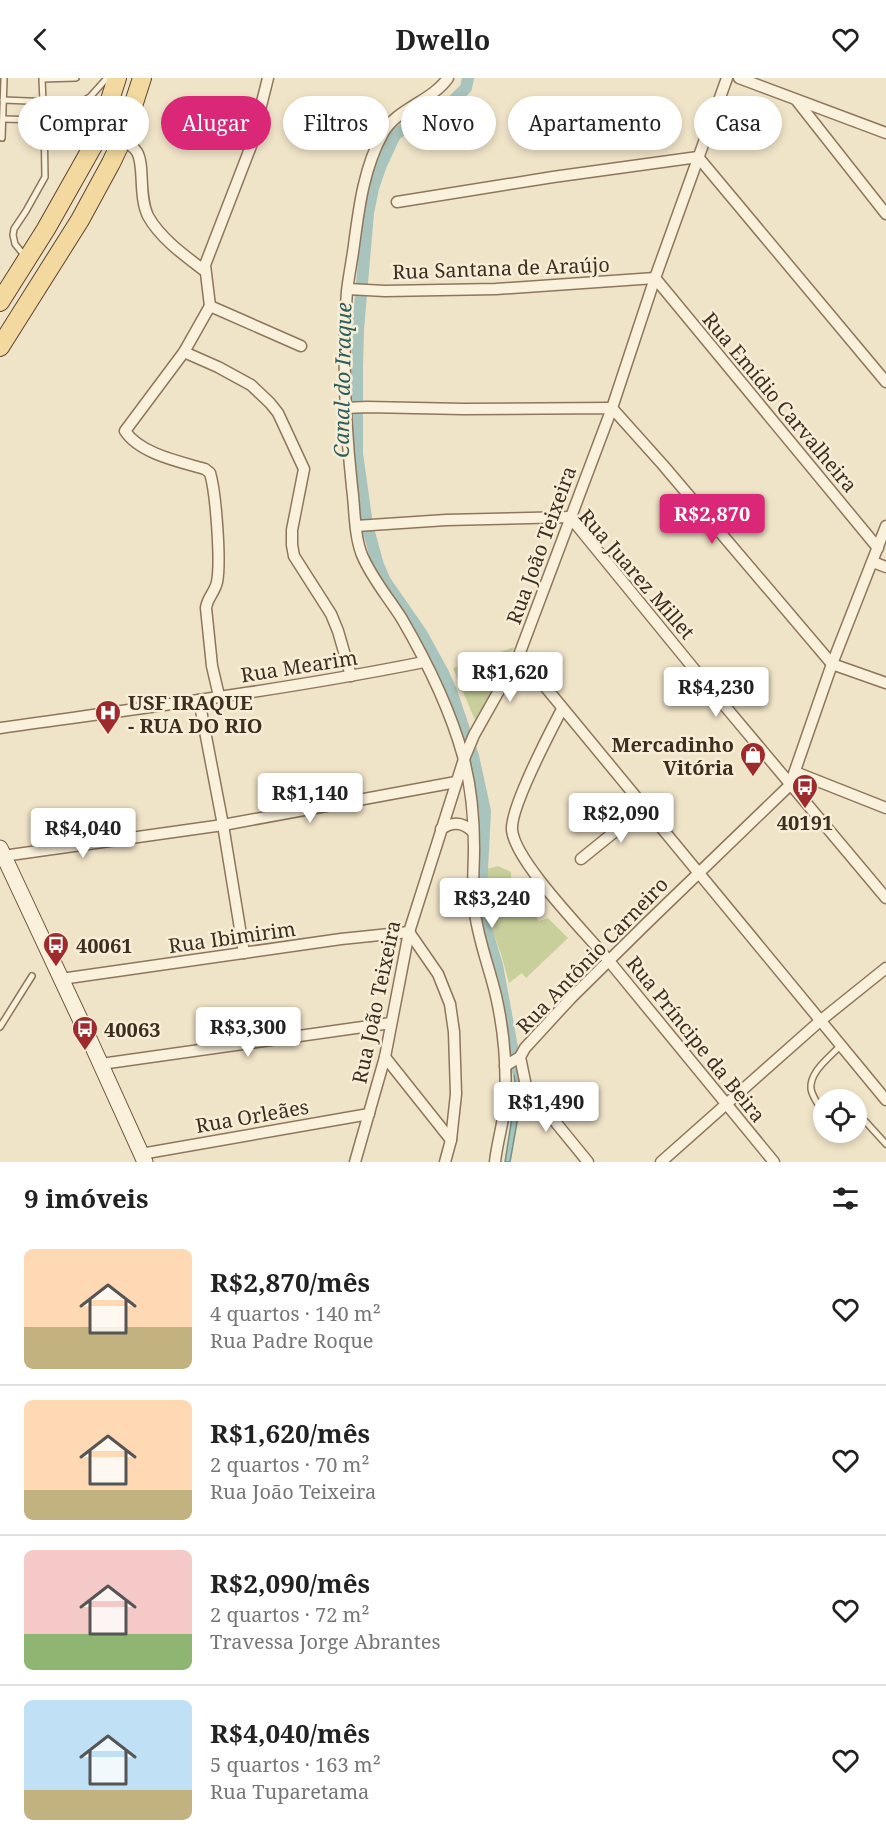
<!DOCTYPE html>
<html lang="pt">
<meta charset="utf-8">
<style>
body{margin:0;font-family:"Noto Serif",serif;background:#f6f6f6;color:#222;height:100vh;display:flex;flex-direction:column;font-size:22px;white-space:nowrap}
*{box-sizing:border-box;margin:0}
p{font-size:20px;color:#767676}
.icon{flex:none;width:33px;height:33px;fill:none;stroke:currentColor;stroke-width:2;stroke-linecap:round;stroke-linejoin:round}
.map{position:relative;height:1084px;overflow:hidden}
.drawer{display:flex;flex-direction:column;background:#fff;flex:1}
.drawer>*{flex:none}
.guide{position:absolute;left:18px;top:18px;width:850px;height:54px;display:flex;gap:12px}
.fabs{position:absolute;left:813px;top:1011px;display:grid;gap:12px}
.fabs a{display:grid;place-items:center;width:54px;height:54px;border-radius:50%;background:#fff;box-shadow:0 3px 9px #0003;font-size:30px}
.price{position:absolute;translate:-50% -51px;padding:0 14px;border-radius:6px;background:#fff;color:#222;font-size:20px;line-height:39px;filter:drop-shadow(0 2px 3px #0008)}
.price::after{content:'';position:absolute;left:50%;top:36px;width:18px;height:14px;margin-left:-9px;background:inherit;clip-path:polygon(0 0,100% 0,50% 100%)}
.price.on{background:#db2777;color:#fff}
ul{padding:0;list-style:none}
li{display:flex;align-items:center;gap:18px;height:150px;padding:0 24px}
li+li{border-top:2px solid #e0e0e0}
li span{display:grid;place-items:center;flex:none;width:168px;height:120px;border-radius:9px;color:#555}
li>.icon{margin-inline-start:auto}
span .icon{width:72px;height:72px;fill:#fffc;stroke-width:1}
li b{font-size:26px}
h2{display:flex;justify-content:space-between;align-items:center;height:72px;padding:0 24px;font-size:26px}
.pill{padding:0 21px;border-radius:27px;background:#fff;box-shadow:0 3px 9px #0003;font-size:21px;line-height:54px}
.pill.on{background:#db2777;color:#fff}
header{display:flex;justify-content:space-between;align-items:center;height:78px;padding:0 24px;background:#fff;font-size:27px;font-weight:700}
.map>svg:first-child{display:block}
.green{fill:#c9cf9b}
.water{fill:#a9c4bc;stroke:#6f938a;stroke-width:1.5}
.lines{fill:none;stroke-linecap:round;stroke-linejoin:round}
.canal{stroke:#a9c4bc;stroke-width:12}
.service-casing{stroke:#8d765c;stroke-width:8}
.minor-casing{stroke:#8d765c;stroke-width:13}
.secondary-casing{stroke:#6f573f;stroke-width:17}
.primary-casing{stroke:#5b4430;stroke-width:20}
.service{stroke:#faf1dc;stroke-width:5}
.minor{stroke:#faf1dc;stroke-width:10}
.secondary{stroke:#faf1dc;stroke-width:15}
.primary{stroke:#f3d9a0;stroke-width:18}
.labels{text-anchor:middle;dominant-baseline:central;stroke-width:5;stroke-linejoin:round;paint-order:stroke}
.street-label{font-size:20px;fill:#3d2e20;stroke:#f7eed8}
.poi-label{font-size:20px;font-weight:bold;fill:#3d2e20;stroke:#f7eed8;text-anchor:start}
.water-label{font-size:21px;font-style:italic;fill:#2f5d5a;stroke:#f7eed8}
</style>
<header><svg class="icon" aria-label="back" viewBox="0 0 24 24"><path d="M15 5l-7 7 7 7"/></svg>Dwello<svg class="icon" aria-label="heart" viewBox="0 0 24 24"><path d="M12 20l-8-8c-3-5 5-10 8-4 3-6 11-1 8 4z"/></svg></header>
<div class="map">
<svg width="886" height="1084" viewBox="0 0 886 1084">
<rect width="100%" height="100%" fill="#f0e4c8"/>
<!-- green -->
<g class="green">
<path d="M514 569 508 585 475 642 453 590Z"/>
<path d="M498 788 511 794V808L539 843 548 840 568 860 526 900 522 895 509 905 501 876 489 843 485 813 487 791Z"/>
</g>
<!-- water -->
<path class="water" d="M518 986 522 1016 510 1084H505L516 1014 513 988Z"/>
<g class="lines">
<!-- canal -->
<path class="canal" d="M468 0 466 10 454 22 441 31 410 46 395 57 381 87 373 110 368 135 358 252 357 290V375L367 447 378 487 385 503 421 555 443 595 451 613 473 678 485 733 481 812 486 851 497 887 516 991"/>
<defs>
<g id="service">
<path d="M3 22 79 25 90 19 107 0"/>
<path d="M43 24 42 1 76 0"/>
<path d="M3 41 75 43 83 49 89 63"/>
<path d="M2 60 4 1"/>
<path d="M24 177 15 166 13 157 14 151 26 133 45 99 44 41"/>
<path d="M0 949 32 898"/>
<path d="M824 1030 819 1028C816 1023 812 1017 811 1011 809 994 830 979 840 968"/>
<path d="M856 1037 865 1043 886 1066"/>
</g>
<g id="minor">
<path d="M448 0C431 24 397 30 383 55 364 89 359 129 354 167 352 182 349 197 347 213 342 278 345 344 352 409 355 431 354 457 362 477 372 501 389 520 402 541 427 584 450 631 463 678 471 707 474 740 474 770 474 789 472 809 474 828 477 859 489 888 496 918 504 953 507 991 505 1027 503 1046 497 1065 495 1084"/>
<path d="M739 0 886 55"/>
<path d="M797 23 886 136"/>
<path d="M122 62C128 65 133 68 137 74 145 88 138 117 148 138 160 160 185 178 205 193"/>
<path d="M397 124 553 99 698 79 886 304"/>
<path d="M348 211 385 213 496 211 655 200 878 470"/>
<path d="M210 228 184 274 125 353C140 376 181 384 205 391L210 395C216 415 221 484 217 504 215 514 207 520 206 530L212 588 219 618"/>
<path d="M210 228 205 187 251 68 268 0"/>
<path d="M210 228 301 268"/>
<path d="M184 274 218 289 251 307 270 325 278 335 304 391 292 452V467L294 478 331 536 338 553 351 598"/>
<path d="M345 330 367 329 463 331 612 330 663 387 832 586 886 605"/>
<path d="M356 448 446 442 570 439 708 608 886 820"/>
<path d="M873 484 886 489"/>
<path d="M519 577 886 1022"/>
<path d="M199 622 223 747 244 875"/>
<path d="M562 631C550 654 510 730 512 752 515 784 587 856 609 883 664 950 719 1017 774 1084"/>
<path d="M0 650C142 630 284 612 424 584"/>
<path d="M795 694 886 730"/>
<path d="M441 751C453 743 463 744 473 754"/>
<path d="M3 778 223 747 456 704"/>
<path d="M581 781 644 730"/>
<path d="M61 901 341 861 409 854 438 896 450 926 454 954 456 1016 451 1062 445 1084"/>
<path d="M385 979 451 1062"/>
<path d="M520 979 526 1008 588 1084"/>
<path d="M101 986 391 945"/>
<path d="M505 988 520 979 525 970 571 920 647 845 790 707 832 586 886 448"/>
<path d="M141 1076 369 1036"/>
<path d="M355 1084 385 979 409 854 464 681 474 657 519 577 612 330 655 200 727 0"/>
<path d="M661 1084 820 943 886 890"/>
</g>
<path id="secondary" d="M0 770 87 956 145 1084"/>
<g id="primary">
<path d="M0 224 46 151 98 59 117 0"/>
<path d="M0 269 80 142 111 85 122 62 142 0"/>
</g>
</defs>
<!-- service casing -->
<use href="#service" class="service-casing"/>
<!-- minor casing -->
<use href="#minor" class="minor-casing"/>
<!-- secondary casing -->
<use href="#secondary" class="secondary-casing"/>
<!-- primary casing -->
<use href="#primary" class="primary-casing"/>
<!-- service -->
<use href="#service" class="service"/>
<!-- minor -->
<use href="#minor" class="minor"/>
<!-- secondary -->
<use href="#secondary" class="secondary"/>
<!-- primary -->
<use href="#primary" class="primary"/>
</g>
<!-- icons -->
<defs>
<symbol id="hospital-pin" viewBox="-11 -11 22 30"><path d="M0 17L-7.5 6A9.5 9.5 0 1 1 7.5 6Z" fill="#9e2a2b" stroke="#f7eed8"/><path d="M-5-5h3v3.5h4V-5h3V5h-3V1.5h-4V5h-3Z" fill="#fff"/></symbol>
<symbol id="shop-pin" viewBox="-11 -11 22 30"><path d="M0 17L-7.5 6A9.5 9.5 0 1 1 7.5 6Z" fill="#9e2a2b" stroke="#f7eed8"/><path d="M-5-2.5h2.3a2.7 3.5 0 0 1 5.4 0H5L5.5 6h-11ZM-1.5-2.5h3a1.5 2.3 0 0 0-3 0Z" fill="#fff"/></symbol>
<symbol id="bus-pin" viewBox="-11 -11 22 30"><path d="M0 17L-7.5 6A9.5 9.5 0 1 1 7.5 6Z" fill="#9e2a2b" stroke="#f7eed8"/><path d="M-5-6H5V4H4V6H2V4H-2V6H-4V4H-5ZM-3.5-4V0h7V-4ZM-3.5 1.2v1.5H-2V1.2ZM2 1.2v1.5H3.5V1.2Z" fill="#fff"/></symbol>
</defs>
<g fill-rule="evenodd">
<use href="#hospital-pin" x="93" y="620" width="30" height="40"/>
<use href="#shop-pin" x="738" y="662" width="30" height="40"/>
<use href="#bus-pin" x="790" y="694" width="30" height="40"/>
<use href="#bus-pin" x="41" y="852" width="30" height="40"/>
<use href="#bus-pin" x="70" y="936" width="30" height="40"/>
</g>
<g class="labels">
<!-- street labels -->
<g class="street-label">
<text transform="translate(501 190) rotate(-2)">Rua Santana de Araújo</text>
<text transform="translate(780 324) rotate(50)">Rua Emídio Carvalheira</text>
<text transform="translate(541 467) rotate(-70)">Rua João Teixeira</text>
<text transform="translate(637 496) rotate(49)">Rua Juarez Millet</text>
<text transform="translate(299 588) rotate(-9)">Rua Mearim</text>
<text transform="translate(232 859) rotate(-8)">Rua Ibimirim</text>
<text transform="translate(592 877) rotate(-46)">Rua Antônio Carneiro</text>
<text transform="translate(376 924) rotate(-78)">Rua João Teixeira</text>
<text transform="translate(696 961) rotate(51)">Rua Príncipe da Beira</text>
<text transform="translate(252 1038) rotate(-10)">Rua Orleães</text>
</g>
<!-- poi labels -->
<g class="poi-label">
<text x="128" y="624">USF IRAQUE<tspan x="128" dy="23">- RUA DO RIO</tspan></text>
<text x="734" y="666" text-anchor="end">Mercadinho<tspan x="734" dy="23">Vitória</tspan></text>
<text x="805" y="744" text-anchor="middle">40191</text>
<text x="76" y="867">40061</text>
<text x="104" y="951">40063</text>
</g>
<!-- water labels -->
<g class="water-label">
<text transform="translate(342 302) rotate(-89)">Canal do Iraque</text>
</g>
</g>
</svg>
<div class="fabs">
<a><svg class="icon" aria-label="locate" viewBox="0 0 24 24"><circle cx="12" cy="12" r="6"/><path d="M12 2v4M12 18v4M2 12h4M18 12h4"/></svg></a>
</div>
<b class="price on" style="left:712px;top:467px">R$2,870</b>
<b class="price" style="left:510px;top:625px">R$1,620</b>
<b class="price" style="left:716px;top:640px">R$4,230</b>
<b class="price" style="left:310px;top:746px">R$1,140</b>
<b class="price" style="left:621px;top:766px">R$2,090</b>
<b class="price" style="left:83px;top:781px">R$4,040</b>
<b class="price" style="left:492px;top:851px">R$3,240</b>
<b class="price" style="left:248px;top:980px">R$3,300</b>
<b class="price" style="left:546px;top:1055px">R$1,490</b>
<div class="guide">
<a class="pill">Comprar</a>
<a class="pill on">Alugar</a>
<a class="pill">Filtros</a>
<a class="pill">Novo</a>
<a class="pill">Apartamento</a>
<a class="pill">Casa</a>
</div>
</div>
<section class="drawer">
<h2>9 imóveis<svg class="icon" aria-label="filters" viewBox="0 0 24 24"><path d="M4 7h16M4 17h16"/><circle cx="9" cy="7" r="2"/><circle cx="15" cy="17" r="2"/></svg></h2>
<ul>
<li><span style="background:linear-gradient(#ffd9b3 65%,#c2b280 0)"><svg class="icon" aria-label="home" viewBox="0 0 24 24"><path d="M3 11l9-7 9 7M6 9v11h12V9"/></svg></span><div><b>R$2,870/mês</b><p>4 quartos · 140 m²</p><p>Rua Padre Roque</p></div><svg class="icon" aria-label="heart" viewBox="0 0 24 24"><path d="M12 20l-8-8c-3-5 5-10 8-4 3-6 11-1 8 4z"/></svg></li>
<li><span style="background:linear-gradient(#ffd9b3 75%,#c2b280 0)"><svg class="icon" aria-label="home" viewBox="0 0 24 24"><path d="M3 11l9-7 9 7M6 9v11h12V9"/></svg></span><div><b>R$1,620/mês</b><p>2 quartos · 70 m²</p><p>Rua João Teixeira</p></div><svg class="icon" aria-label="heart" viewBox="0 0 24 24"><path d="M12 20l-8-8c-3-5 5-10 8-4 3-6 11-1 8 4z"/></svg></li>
<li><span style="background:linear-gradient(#f6c9c9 70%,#8fb573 0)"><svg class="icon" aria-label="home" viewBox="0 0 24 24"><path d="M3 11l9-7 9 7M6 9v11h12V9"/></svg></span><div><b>R$2,090/mês</b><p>2 quartos · 72 m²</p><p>Travessa Jorge Abrantes</p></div><svg class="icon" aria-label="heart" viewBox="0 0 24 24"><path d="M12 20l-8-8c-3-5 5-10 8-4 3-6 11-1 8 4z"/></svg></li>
<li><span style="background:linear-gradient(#bfe0f5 75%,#c2b280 0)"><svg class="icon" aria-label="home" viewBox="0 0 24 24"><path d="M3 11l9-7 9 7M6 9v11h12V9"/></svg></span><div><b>R$4,040/mês</b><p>5 quartos · 163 m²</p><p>Rua Tuparetama</p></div><svg class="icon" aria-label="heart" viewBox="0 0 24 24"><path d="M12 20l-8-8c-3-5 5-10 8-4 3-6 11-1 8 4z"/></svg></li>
</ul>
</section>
